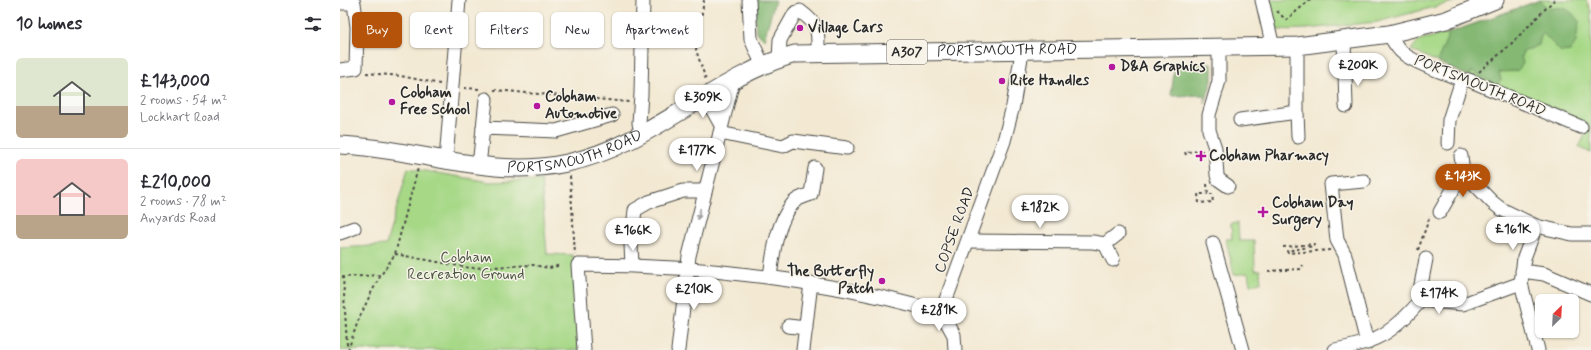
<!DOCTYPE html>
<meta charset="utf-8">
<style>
body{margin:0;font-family:Mynerve,sans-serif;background:#f2f2f3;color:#2b2b33;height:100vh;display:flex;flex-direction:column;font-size:15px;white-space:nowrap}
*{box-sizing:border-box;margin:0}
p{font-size:13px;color:#7c7c81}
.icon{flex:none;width:22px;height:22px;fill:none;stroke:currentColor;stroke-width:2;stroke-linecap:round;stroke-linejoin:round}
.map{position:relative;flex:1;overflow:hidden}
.side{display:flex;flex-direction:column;background:#fff;width:340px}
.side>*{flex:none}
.hud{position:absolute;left:12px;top:12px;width:380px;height:36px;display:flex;gap:8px}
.needle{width:26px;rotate:24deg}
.tools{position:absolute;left:1195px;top:294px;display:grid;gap:8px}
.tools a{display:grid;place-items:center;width:44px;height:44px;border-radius:6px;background:#fff;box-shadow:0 1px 3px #0004;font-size:20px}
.price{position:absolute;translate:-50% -34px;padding:0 9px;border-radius:14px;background:#fff;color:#222;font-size:13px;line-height:26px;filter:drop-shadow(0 1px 2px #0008)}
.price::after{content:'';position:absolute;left:50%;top:24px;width:12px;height:9px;margin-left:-6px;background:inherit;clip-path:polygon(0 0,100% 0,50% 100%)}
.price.active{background:#b45309;color:#fff}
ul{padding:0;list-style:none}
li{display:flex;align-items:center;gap:12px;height:100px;padding:0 16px}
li+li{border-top:1px solid #e1e1e2}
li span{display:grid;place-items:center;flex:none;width:112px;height:80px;border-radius:6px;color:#555}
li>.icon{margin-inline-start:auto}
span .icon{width:48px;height:48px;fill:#fffc;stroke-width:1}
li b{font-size:17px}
h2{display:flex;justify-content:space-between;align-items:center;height:48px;padding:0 16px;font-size:17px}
.chip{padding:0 14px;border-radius:6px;background:#fff;box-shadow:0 1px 3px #0004;font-size:14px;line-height:36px}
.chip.active{background:#b45309;color:#fff}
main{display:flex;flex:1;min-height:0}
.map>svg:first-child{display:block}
.green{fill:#a6d886;stroke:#688258}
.forest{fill:#84b873;stroke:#58724f}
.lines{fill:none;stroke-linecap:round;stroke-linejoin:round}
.minor-casing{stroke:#494844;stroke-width:15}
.major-casing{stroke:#494844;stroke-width:19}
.path{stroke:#494844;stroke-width:2;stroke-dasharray:3 3;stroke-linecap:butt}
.minor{stroke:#fff;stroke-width:13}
.major{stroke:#fff;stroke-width:17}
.oneway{fill:#a0a0a0}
.poi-dot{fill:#b5179e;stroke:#f7f3e8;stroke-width:1.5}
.labels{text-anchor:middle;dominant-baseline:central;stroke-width:3;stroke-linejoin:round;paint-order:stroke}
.shield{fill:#f7f3e8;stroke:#686764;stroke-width:1}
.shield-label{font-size:14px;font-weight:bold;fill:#2b2b2b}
.poi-label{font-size:15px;font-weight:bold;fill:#2b2b2b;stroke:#f7f3e8;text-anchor:start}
.street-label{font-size:15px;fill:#2b2b2b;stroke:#f7f3e8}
.park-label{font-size:15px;fill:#4a5642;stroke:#f7f3e8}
</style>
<main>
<section class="side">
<h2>10 homes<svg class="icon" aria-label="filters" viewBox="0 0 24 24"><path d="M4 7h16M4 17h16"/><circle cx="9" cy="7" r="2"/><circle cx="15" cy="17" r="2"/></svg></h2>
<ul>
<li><span style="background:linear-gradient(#dfe7d0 60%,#b9a48a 0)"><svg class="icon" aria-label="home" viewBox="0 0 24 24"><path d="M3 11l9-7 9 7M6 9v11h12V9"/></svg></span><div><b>£143,000</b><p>2 rooms · 54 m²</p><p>Lockhart Road</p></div></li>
<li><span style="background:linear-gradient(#f6c9c9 70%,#b9a48a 0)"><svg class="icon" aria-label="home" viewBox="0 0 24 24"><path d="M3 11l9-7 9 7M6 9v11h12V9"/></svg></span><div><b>£210,000</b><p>2 rooms · 78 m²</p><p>Anyards Road</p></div></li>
</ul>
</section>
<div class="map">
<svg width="1251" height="350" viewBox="0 0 1251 350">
<rect width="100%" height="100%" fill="#f7f3e8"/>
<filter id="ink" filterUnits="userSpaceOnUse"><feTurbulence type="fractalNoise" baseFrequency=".025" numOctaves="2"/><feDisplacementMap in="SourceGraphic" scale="8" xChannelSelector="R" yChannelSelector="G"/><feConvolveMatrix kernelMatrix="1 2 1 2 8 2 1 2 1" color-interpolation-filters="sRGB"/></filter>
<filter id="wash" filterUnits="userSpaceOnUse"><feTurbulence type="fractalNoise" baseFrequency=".012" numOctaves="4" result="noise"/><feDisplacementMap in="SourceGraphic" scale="16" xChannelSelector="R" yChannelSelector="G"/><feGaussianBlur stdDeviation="0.9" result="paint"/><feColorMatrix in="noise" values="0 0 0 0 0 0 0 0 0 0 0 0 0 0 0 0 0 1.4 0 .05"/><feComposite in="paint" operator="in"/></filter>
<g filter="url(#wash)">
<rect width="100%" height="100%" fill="#f3e9d3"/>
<!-- green -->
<g class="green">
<path d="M930 0H1121L1037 22 967 29 936 30Z"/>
<path d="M1201 0H1246L1251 11V153L1239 147 1249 127 1152 87 1071 50 1079 40 1109 33Z"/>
<path d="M68 168 150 182 201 180 207 254 233 255 239 350H0V248L46 245Z"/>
<path d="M898 223 899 241H914L915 270H920L921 283 910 285 908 273 894 275 886 239H892L891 224Z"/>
</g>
<!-- forest -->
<g class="forest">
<path d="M414 0H435L424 40 416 32Z"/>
<path d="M1200 0 1208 9C1225 6 1228 8 1239 21L1236 42 1230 51 1221 52 1203 33 1200 39 1199 45 1183 52 1181 56 1183 64 1177 71 1159 72 1161 80 1156 85 1131 71 1129 76 1097 62 1109 33Z"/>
<path d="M872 63V80L865 103 864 95 831 96 835 64Z"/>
</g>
</g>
<g filter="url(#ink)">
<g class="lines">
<defs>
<g id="minor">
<path d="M409 0 411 39 423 66"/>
<path d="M922 0 933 47"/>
<path d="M0 3H14L17 27 16 68 0 70"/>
<path d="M1049 34C1053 41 1057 49 1064 54 1076 64 1106 73 1122 80H1129L1241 127"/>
<path d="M1004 41 1006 106"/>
<path d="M879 48V81L869 115V130L875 148 877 175 878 179 888 186"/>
<path d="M439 60 440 40 455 13 460 11C480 26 478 30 478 53"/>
<path d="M361 99 372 109 381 125"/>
<path d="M957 112 958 137"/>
<path d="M900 120 957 112V46"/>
<path d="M143 128 146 99"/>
<path d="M301 133 299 123 301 94 303 0"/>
<path d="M380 133 443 146 453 141 507 148"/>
<path d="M1108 143 1109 120 1122 80"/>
<path d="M1121 156 1123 172 1152 202 1161 209 1196 226 1232 234H1251"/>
<path d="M106 160 119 0"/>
<path d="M139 166 143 128 216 131 272 115"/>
<path d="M1024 181 991 184 997 240 1005 255 1027 343"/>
<path d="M1100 212 1123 172"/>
<path d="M1196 226 1184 258 1181 283 1198 350"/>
<path d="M0 233 14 228"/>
<path d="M628 241 753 242 765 244 778 234"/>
<path d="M873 243 903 350"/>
<path d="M765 244 773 260"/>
<path d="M292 265 291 245 295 210 309 202 343 191H365"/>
<path d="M1182 271 1204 274 1251 294"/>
<path d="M430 277C433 253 437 221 454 202 458 198 466 196 471 194L475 168"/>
<path d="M1081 300 1080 290 1086 259"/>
<path d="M599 308 614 335 615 350"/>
<path d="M448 326 466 328"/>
<path d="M244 350 238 265C356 265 474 278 589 309L599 308 604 305 664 141 673 106 682 52"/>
<path d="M338 350 349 256 393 81"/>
<path d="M463 350 471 283"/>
<path d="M995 350C1037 342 1053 333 1081 300L1123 304 1181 283"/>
</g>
<g id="major">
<path id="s1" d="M0 145C77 148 150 180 227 163 310 146 374 77 455 54L957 46 1049 34 1106 20 1155 0"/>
</g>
</defs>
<!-- minor casing -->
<use href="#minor" class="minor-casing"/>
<!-- major casing -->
<use href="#major" class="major-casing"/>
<!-- path -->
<g class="path">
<path d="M364 0 356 50 366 80"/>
<path d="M937 11 946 20 970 0"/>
<path d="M1139 72 1171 44 1214 0"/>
<path d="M26 73 61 76 100 84"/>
<path d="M124 88 140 89"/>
<path d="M154 90 289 102"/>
<path d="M846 155 845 152 864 151"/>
<path d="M230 176 235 254"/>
<path d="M867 184 868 194H872L873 202 859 203 858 194H868"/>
<path d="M943 247 974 244V246L947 251 948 253 990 250"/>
<path d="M1078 250 1090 216"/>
<path d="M55 254 130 268 193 265 209 268 221 265"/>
<path d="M928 271 961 269 963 265"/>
<path d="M7 345 3 277 41 275"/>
<path d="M8 350 18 321 30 295 41 275 55 254 78 168"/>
</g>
<!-- minor -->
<use href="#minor" class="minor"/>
<!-- major -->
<use href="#major" class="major"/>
</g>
<!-- one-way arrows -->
<defs><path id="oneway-solid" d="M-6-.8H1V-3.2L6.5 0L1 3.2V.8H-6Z"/></defs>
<use class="oneway" href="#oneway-solid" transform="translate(359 214) rotate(103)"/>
</g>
<!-- markers -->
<g class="poi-dot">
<circle cx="460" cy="28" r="4"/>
<circle cx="772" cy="67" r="4"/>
<circle cx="662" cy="81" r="4"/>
<circle cx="52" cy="102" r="4"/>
<circle cx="197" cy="106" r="4"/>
<path d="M859 150h4v4h4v4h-4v4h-4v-4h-4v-4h4z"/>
<path d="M921 206h4v4h4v4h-4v4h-4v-4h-4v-4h4z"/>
<circle cx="542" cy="281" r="4"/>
</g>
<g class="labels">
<!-- shield labels -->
<rect class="shield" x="547" y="40" width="40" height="24" rx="3"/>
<g class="shield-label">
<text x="567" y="52">A307</text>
</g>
<!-- poi labels -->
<g class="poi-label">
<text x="468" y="28">Village Cars</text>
<text x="780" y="67">D&amp;A Graphics</text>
<text x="670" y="81">Rite Handles</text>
<text x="60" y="93">Cobham<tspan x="60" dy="17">Free School</tspan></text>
<text x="205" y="97">Cobham<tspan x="205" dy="17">Automotive</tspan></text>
<text x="869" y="156">Cobham Pharmacy</text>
<text x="932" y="203">Cobham Day<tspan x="932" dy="17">Surgery</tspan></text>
<text x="534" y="272" text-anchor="end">The Butterfly<tspan x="534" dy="17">Patch</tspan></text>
</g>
<!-- street labels -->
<g class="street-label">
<text stroke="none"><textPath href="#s1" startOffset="695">PORTSMOUTH ROAD</textPath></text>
<text transform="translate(1140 86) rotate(22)">PORTSMOUTH ROAD</text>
<text stroke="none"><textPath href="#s1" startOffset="239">PORTSMOUTH ROAD</textPath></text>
<text transform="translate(615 230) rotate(-70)">COPSE ROAD</text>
</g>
<!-- park labels -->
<g class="park-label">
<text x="126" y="258">Cobham<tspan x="126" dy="17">Recreation Ground</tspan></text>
</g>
</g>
</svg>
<div class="tools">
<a><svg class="needle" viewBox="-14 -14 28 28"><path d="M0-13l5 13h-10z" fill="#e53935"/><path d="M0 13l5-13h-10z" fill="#7c7c81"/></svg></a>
</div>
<b class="price" style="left:1018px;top:87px">£200K</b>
<b class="price" style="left:363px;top:119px">£309K</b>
<b class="price" style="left:357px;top:172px">£177K</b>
<b class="price active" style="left:1123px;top:198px">£143K</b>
<b class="price" style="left:700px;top:229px">£182K</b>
<b class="price" style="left:1173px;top:251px">£161K</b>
<b class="price" style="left:293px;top:252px">£166K</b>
<b class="price" style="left:354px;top:311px">£210K</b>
<b class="price" style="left:1099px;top:315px">£174K</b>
<b class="price" style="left:599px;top:332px">£281K</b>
<div class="hud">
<a class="chip active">Buy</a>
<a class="chip">Rent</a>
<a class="chip">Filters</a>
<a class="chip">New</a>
<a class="chip">Apartment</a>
</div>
</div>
</main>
